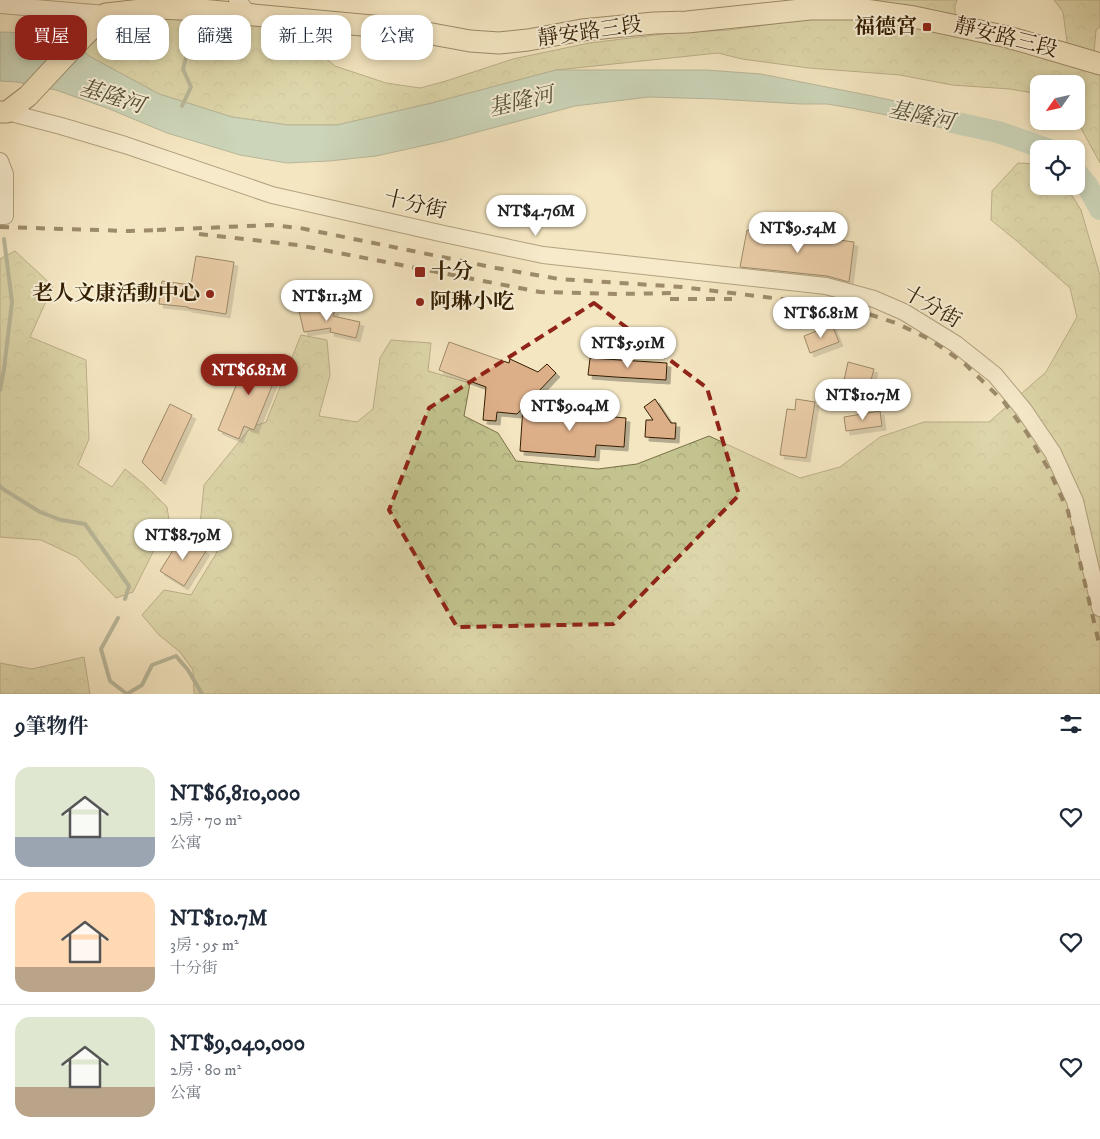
<!DOCTYPE html>
<html lang="zh-TW">
<meta charset="utf-8">
<style>
body{margin:0;font-family:"IM FELL DW Pica","Noto Serif TC",serif;background:#f2f2f3;color:#1f2937;height:100vh;display:flex;flex-direction:column;font-size:19px;white-space:nowrap}
*{box-sizing:border-box;margin:0}
p{font-size:16px;color:#747a83}
.icon{flex:none;width:28px;height:28px;fill:none;stroke:currentColor;stroke-width:2;stroke-linecap:round;stroke-linejoin:round}
.map{position:relative;height:694px;overflow:hidden}
.sheet{display:flex;flex-direction:column;background:#fff;flex:1}
.sheet>*{flex:none}
.top-card{position:absolute;left:15px;top:15px;width:500px;height:45px;display:flex;gap:10px}
.needle{width:32px;rotate:236deg}
.buttons{position:absolute;left:1030px;top:75px;display:grid;gap:10px}
.buttons a{display:grid;place-items:center;width:55px;height:55px;border-radius:10px;background:#fff;box-shadow:0 2px 8px #0003;font-size:25px}
.price{position:absolute;translate:-50% -42px;padding:0 11px;border-radius:18px;background:#fff;color:#222;font-size:16px;line-height:32px;filter:drop-shadow(0 1px 2px #0008)}
.price::after{content:'';position:absolute;left:50%;top:30px;width:15px;height:11px;margin-left:-8px;background:inherit;clip-path:polygon(0 0,100% 0,50% 100%)}
.price.selected{background:#8f2418;color:#fff}
ul{padding:0;list-style:none}
li{display:flex;align-items:center;gap:15px;height:125px;padding:0 15px}
li+li{border-top:1px solid #e0e1e3}
li span{display:grid;place-items:center;flex:none;width:140px;height:100px;border-radius:15px;color:#555}
li>.icon{margin-inline-start:auto}
span .icon{width:60px;height:60px;fill:#fffc;stroke-width:1}
li b{font-size:21px}
h2{display:flex;justify-content:space-between;align-items:center;height:60px;padding:0 15px;font-size:21px}
.chip{padding:0 18px;border-radius:15px;background:#fff;box-shadow:0 2px 8px #0003;font-size:18px;line-height:45px}
.chip.selected{background:#8f2418;color:#fff}
.map>svg:first-child{display:block}
.forest{fill:url(#forest-crowns);stroke:#7a7047}
.water{fill:#9cc0af;stroke:#727f69}
.lines{fill:none;stroke-linecap:round;stroke-linejoin:round}
.stream{stroke:#727f69;stroke-width:4}
.river{stroke:#9cc0af;stroke-width:22}
.building{fill:#ddaf89;stroke:#331e00;filter:url(#shadow)}
.minor-casing{stroke:#635030;stroke-width:18}
.major-casing{stroke:#331e00;stroke-width:23}
.minor{stroke:#f8efd7;stroke-width:16}
.major{stroke:#f4e6c1;stroke-width:21}
.rail{stroke:#331e00;stroke-width:4;stroke-dasharray:9 9;stroke-linecap:butt}
.marked{fill:none;stroke:#8f2418;stroke-width:4;stroke-dasharray:10 6;stroke-linejoin:round}
.poi-dot{fill:#8f2418;stroke:#f8efd7;stroke-width:2}
.labels{text-anchor:middle;dominant-baseline:central;stroke-width:4;stroke-linejoin:round;paint-order:stroke}
.poi-label{font-size:21px;font-weight:bold;fill:#331e00;stroke:#f8efd7;text-anchor:end}
.street-label{font-size:21px;fill:#331e00;stroke:#f8efd7}
.water-label{font-size:22px;font-style:italic;fill:#524f35;stroke:#f8efd7}
</style>
<div class="map">
<svg width="1100" height="694" viewBox="0 0 1100 694">
<defs>
<pattern id="forest-crowns" width="20" height="18" patternUnits="userSpaceOnUse" patternTransform="scale(1.25)"><rect width="20" height="18" fill="#c2c38e"/><path d="M2 6a3 3 0 1 1 6 0M12 15a3 3 0 1 1 6 0" fill="none" stroke="#a7a779"/></pattern>
<filter id="shadow"><feDropShadow dx="4" dy="4" stdDeviation="0" flood-color="#0004"/></filter>
</defs>
<rect width="100%" height="100%" fill="#f4e6c1"/>
<filter id="stains"><feTurbulence type="fractalNoise" baseFrequency=".004" numOctaves="4"/><feColorMatrix values="0 0 0 0 .2 0 0 0 0 .09 0 0 0 0 .02 0 0 0 .5 -.17"/></filter>
<radialGradient id="worn" r=".72"><stop offset=".6" stop-color="#630" stop-opacity="0"/><stop offset="1" stop-color="#630" stop-opacity=".3"/></radialGradient>
<!-- forest -->
<g class="forest">
<path d="M817 0H957L955 6V33L1100 72V163L1076 119V84H1039V94L1010 89 952 85 900 75 809 68 742 59 718 53 556 70 432 103 337 125H288L232 117 159 94 89 56 83 51 93 40 115 27 150 17 190 14 317 31 324 36V57L335 66 386 83 420 88 446 81 513 59 589 43 672 33 728 30 816 18Z"/>
<path d="M1054 0H1100V27L1096 30 1094 53 1073 48 1067 42 1063 12Z"/>
<path d="M1018 163 1039 164V186H1066L1081 210 1100 275V694H194L193 670 180 652 159 635 142 615 164 590 191 595 217 552 200 525 204 485 251 427 266 422 301 335 327 340 330 375 319 416 357 422 373 409 380 358 391 340 431 343 428 371 470 383 464 416 498 433 516 461 598 469 637 464 709 436 800 478 840 467 880 437 924 422H989L1046 372 1077 317 1070 288 1018 242 991 220 992 191Z"/>
<path d="M15 251 53 286 30 337 86 360 89 439 78 465 112 487 125 469 145 485 167 507 169 520 133 592 116 598 77 557 41 540 0 537V259Z"/>
<path d="M84 657 90 694H0V663L32 669Z"/>
</g>
<!-- water -->
<path class="water" d="M0 32 33 33 83 51 89 56 159 94 232 117 288 125H337L432 103 556 70H706L761 74 872 96 985 121 977 135 966 134 902 118 851 108 827 104H801L717 99 649 97 575 106 444 141 376 156 329 161 287 163 240 155 167 133 107 108 56 90 17 82 0 81Z"/>
<g class="lines">
<!-- stream -->
<g class="stream">
<path d="M47 42 52 35 61 15"/>
<path d="M182 106 191 87 183 69 195 24"/>
<path d="M0 390 4 369 12 302 4 239"/>
<path d="M0 486 3 489 40 512 61 520 85 524 129 586 125 599"/>
<path d="M118 618 101 649 110 681 127 694 142 685 152 665 176 656 188 670 202 694"/>
</g>
<!-- river -->
<g class="river">
<path d="M952 122 998 132 1047 149"/>
<path d="M1076 172 1087 185 1100 209"/>
</g>
</g>
<!-- building -->
<g class="building">
<path d="M747 230 769 233 779 232 854 242 849 282 827 276 740 267Z"/>
<path d="M196 256 234 262 226 314 188 308V307L159 304 162 281 191 285Z"/>
<path d="M320 304 323 310H335L333 316 360 322 356 338 330 332 331 328 304 332 299 311Z"/>
<path d="M832 325 839 342 810 353 804 336Z"/>
<path d="M449 342 509 363 510 359 538 372 547 364 556 373 517 414 497 412 496 421 483 420 486 387 439 370Z"/>
<path d="M249 354 282 367 276 382 274 381 254 430 244 426 239 439 218 430Z"/>
<path d="M590 358 667 363 666 380 615 377 588 375Z"/>
<path d="M848 362 874 369 868 391 843 385Z"/>
<path d="M655 399 671 423H676L675 439 645 437 646 420H653L644 407Z"/>
<path d="M796 399 815 402 806 458 780 455 787 409 795 410Z"/>
<path d="M170 404 192 415 161 481 142 462Z"/>
<path d="M523 407 614 415V417L626 418 624 447 596 445 595 457 520 451Z"/>
<path d="M880 411 882 426 846 431 844 417Z"/>
<path d="M182 536 206 551 184 586 160 571Z"/>
</g>
<g class="lines">
<defs>
<g id="minor">
<path d="M237 0 249 14"/>
<path d="M0 5 106 14"/>
<path d="M7 112 61 126 125 145 272 195 444 234 543 255 826 286 874 299 904 312 956 344 995 375 1024 410 1053 453 1075 501 1100 608"/>
<path d="M0 161 5 174V216H0"/>
</g>
<path id="major" d="M0 112H7L28 96 82 38 106 14 159 8 201 10 405 29 470 41 499 43 528 40 582 30 654 23 687 22 810 9H858L914 17 1008 37 1100 64"/>
</defs>
<!-- minor casing -->
<use href="#minor" class="minor-casing"/>
<!-- major casing -->
<use href="#major" class="major-casing"/>
<!-- minor -->
<use href="#minor" class="minor"/>
<!-- major -->
<use href="#major" class="major"/>
<!-- rail -->
<g class="rail">
<path d="M0 227 129 231 164 230"/>
<path d="M157 230 271 225 300 228 496 268 559 279 682 287 847 307 896 323 931 340 965 364 1004 402 1027 433 1048 468 1068 511 1098 639 1100 644"/>
<path d="M199 234 298 245 540 292 616 294 678 293"/>
<path d="M670 299H732"/>
</g>
</g>
<!-- marked area -->
<path d="M0 0H1100V694H0ZM594 303 707 388 739 495 613 624 457 627 389 510 429 408Z" fill="#f4e6c1" fill-opacity=".55" fill-rule="evenodd"/>
<path class="marked" d="M594 303 707 388 739 495 613 624 457 627 389 510 429 408Z"/>
<!-- markers -->
<g class="poi-dot">
<rect x="922" y="22" width="10" height="10" rx="2.5"/>
<rect x="414" y="266" width="12" height="12" rx="2.5"/>
<circle cx="210" cy="294" r="5"/>
<circle cx="420" cy="302" r="5"/>
</g>
<g class="labels">
<!-- poi labels -->
<g class="poi-label">
<text x="917" y="27">福德宮</text>
<text x="431" y="272" text-anchor="start">十分</text>
<text x="200" y="294">老人文康活動中心</text>
<text x="430" y="302" text-anchor="start">阿琳小吃</text>
</g>
<!-- street labels -->
<g class="street-label">
<text transform="translate(590 32) rotate(-8)">靜安路三段</text>
<text transform="translate(1006 38) rotate(14)">靜安路三段</text>
<text transform="translate(415 205) rotate(13)">十分街</text>
<text transform="translate(932 307) rotate(30)">十分街</text>
</g>
<!-- water labels -->
<g class="water-label">
<text transform="translate(112 97) rotate(17)">基隆河</text>
<text transform="translate(521 102) rotate(-13)">基隆河</text>
<text transform="translate(921 116) rotate(12)">基隆河</text>
</g>
</g>
<rect width="100%" height="100%" filter="url(#stains)"/>
<rect width="100%" height="100%" fill="url(#worn)"/>
</svg>
<div class="buttons">
<a><svg class="needle" viewBox="-14 -14 28 28"><path d="M0-13l5 13h-10z" fill="#e53935"/><path d="M0 13l5-13h-10z" fill="#747a83"/></svg></a>
<a><svg class="icon" aria-label="locate" viewBox="0 0 24 24"><circle cx="12" cy="12" r="6"/><path d="M12 2v4M12 18v4M2 12h4M18 12h4"/></svg></a>
</div>
<b class="price" style="left:536px;top:237px">NT$4.76M</b>
<b class="price" style="left:798px;top:254px">NT$9.54M</b>
<b class="price" style="left:327px;top:322px">NT$11.3M</b>
<b class="price" style="left:821px;top:339px">NT$6.81M</b>
<b class="price" style="left:628px;top:369px">NT$5.91M</b>
<b class="price selected" style="left:249px;top:396px">NT$6.81M</b>
<b class="price" style="left:863px;top:421px">NT$10.7M</b>
<b class="price" style="left:570px;top:432px">NT$9.04M</b>
<b class="price" style="left:183px;top:561px">NT$8.79M</b>
<div class="top-card">
<a class="chip selected">買屋</a>
<a class="chip">租屋</a>
<a class="chip">篩選</a>
<a class="chip">新上架</a>
<a class="chip">公寓</a>
</div>
</div>
<section class="sheet">
<h2>9筆物件<svg class="icon" aria-label="filters" viewBox="0 0 24 24"><path d="M4 7h16M4 17h16"/><circle cx="9" cy="7" r="2"/><circle cx="15" cy="17" r="2"/></svg></h2>
<ul>
<li><span style="background:linear-gradient(#dfe7d0 70%,#9aa5b1 0)"><svg class="icon" aria-label="home" viewBox="0 0 24 24"><path d="M3 11l9-7 9 7M6 9v11h12V9"/></svg></span><div><b>NT$6,810,000</b><p>2房 · 70 m²</p><p>公寓</p></div><svg class="icon" aria-label="heart" viewBox="0 0 24 24"><path d="M12 20l-8-8c-3-5 5-10 8-4 3-6 11-1 8 4z"/></svg></li>
<li><span style="background:linear-gradient(#ffd9b3 75%,#b9a48a 0)"><svg class="icon" aria-label="home" viewBox="0 0 24 24"><path d="M3 11l9-7 9 7M6 9v11h12V9"/></svg></span><div><b>NT$10.7M</b><p>3房 · 95 m²</p><p>十分街</p></div><svg class="icon" aria-label="heart" viewBox="0 0 24 24"><path d="M12 20l-8-8c-3-5 5-10 8-4 3-6 11-1 8 4z"/></svg></li>
<li><span style="background:linear-gradient(#dfe7d0 70%,#b9a48a 0)"><svg class="icon" aria-label="home" viewBox="0 0 24 24"><path d="M3 11l9-7 9 7M6 9v11h12V9"/></svg></span><div><b>NT$9,040,000</b><p>2房 · 80 m²</p><p>公寓</p></div><svg class="icon" aria-label="heart" viewBox="0 0 24 24"><path d="M12 20l-8-8c-3-5 5-10 8-4 3-6 11-1 8 4z"/></svg></li>
</ul>
</section>
